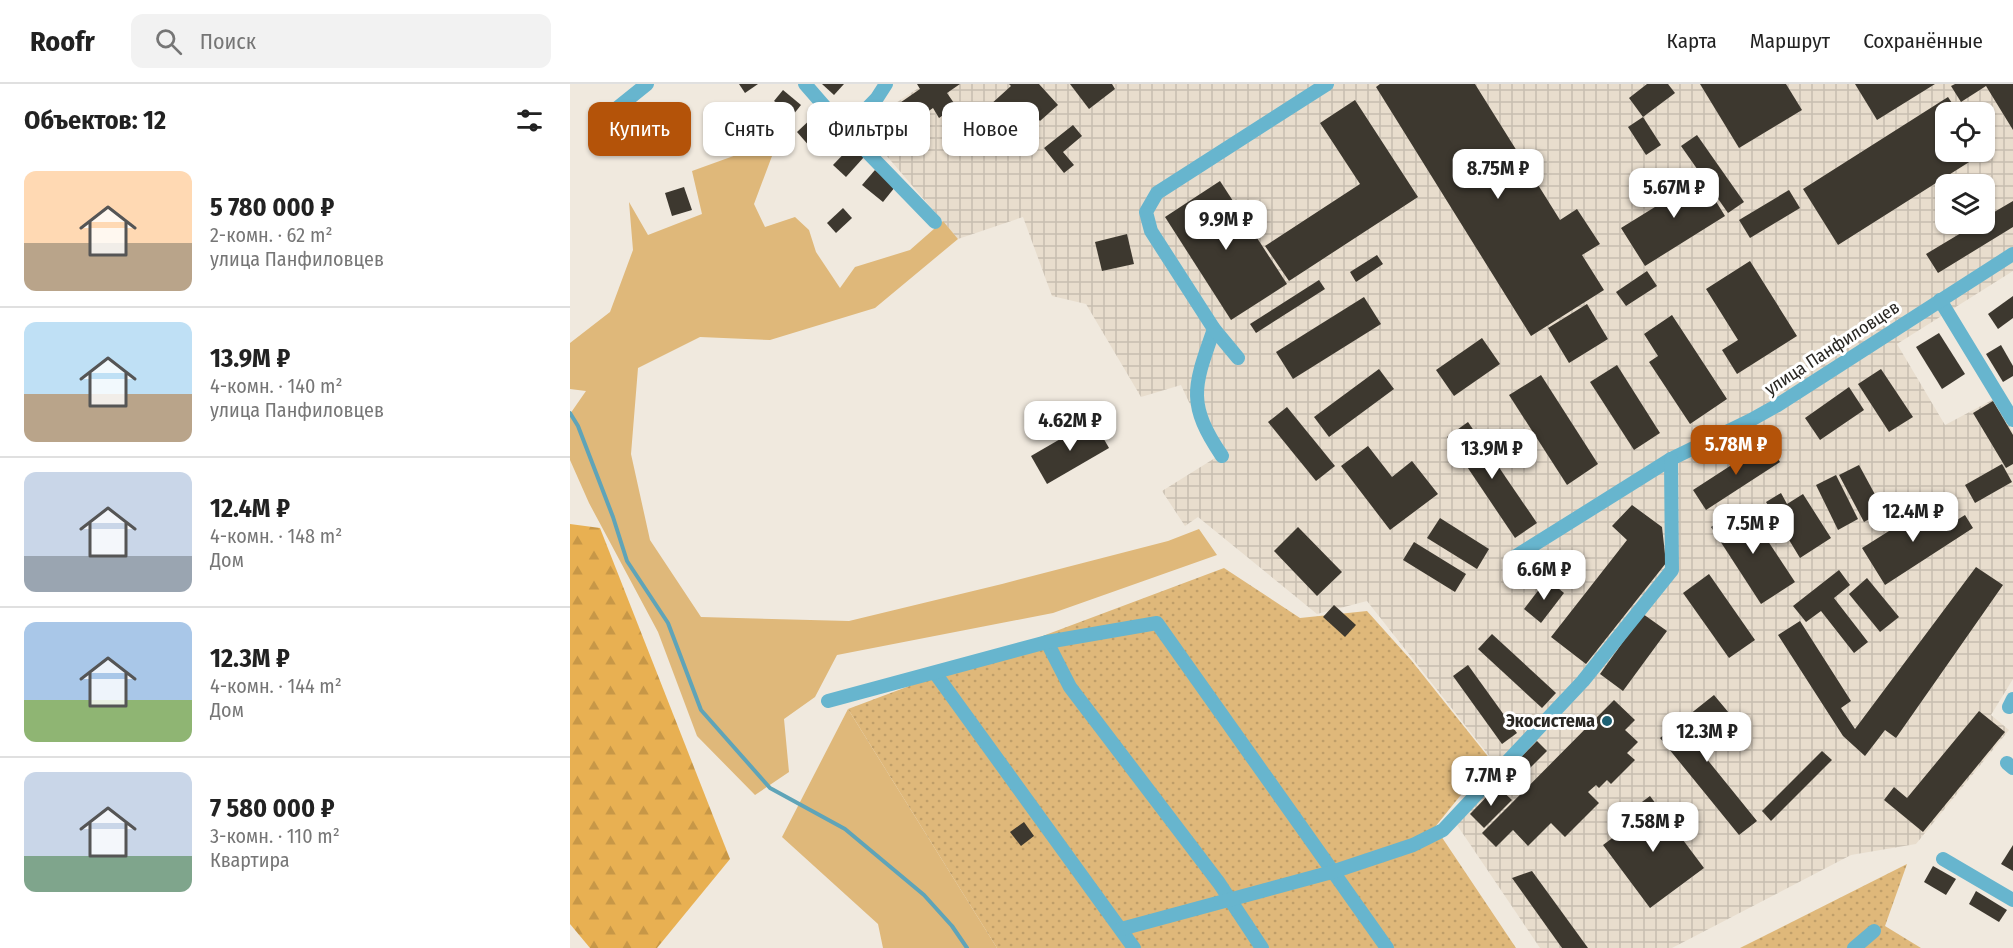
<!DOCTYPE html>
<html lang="ru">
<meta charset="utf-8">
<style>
body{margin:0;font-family:"Fira Sans Condensed",sans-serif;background:#f2f2f2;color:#222;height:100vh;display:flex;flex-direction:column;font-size:22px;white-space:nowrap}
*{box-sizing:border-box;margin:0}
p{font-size:20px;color:#767676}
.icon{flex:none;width:33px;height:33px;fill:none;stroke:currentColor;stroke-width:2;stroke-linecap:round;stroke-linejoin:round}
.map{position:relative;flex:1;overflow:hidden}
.side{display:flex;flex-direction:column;background:#fff;width:570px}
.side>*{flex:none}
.guide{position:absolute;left:18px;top:18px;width:570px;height:54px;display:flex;gap:12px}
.tools{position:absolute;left:1365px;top:18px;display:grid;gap:12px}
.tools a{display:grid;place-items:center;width:60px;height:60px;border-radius:12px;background:#fff;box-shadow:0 2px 4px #0004;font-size:30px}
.price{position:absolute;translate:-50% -51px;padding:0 14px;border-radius:12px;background:#fff;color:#222;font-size:20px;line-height:39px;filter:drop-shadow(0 2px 3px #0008)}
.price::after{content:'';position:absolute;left:50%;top:36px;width:18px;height:14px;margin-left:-9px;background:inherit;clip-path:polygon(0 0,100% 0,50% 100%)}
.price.active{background:#b45309;color:#fff}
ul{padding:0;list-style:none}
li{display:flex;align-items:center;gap:18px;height:150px;padding:0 24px}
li+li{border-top:2px solid #e0e0e0}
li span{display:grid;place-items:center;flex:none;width:168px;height:120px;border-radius:12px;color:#555}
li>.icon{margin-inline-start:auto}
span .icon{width:72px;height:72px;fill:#fffc;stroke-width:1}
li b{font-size:26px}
h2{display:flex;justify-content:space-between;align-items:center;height:72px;padding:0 24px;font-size:26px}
.tag{padding:0 21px;border-radius:12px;background:#fff;box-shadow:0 2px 4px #0004;font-size:21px;line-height:54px}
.tag.active{background:#b45309;color:#fff}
header{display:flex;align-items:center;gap:36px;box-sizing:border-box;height:84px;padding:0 30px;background:#fff;border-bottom:2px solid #e0e0e0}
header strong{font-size:28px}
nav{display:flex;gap:33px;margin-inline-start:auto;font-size:21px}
.search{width:420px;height:54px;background:#f2f2f2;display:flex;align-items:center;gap:15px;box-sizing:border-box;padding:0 21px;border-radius:12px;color:#767676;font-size:22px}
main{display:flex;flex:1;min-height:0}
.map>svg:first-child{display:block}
.industrial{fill:url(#industrial-grid);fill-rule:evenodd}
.green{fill:#dfb87a}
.forest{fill:url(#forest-firs)}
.garden{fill:url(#garden-dots)}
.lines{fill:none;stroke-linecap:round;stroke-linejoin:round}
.stream{stroke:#5fa4b8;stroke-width:4}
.building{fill:#3d382f}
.minor{stroke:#67b5ce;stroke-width:14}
.poi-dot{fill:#1e6174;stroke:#fff;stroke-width:2}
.labels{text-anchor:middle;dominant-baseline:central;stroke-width:6;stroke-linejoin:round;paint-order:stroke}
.street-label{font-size:18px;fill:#292723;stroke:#fff}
.poi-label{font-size:18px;font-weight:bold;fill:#292723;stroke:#fff;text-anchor:end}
</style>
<header>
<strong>Roofr</strong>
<div class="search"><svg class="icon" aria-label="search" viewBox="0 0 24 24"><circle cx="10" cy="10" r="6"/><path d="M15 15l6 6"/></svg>Поиск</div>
<nav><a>Карта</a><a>Маршрут</a><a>Сохранённые</a></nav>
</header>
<main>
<section class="side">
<h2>Объектов: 12<svg class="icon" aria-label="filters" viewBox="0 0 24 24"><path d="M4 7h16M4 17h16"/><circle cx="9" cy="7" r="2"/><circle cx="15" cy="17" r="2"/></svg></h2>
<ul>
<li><span style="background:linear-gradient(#ffd9b3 60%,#b9a48a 0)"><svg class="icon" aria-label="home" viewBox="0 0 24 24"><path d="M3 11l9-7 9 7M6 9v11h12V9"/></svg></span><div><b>5 780 000 ₽</b><p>2-комн. · 62 m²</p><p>улица Панфиловцев</p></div></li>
<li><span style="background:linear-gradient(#bfe0f5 60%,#b9a48a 0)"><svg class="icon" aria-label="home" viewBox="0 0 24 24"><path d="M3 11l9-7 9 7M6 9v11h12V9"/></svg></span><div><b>13.9M ₽</b><p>4-комн. · 140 m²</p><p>улица Панфиловцев</p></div></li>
<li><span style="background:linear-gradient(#c9d6e8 70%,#9aa5b1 0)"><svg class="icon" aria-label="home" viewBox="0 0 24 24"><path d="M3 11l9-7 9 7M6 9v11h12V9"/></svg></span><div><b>12.4M ₽</b><p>4-комн. · 148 m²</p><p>Дом</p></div></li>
<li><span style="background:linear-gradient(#a9c7e8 65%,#8fb573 0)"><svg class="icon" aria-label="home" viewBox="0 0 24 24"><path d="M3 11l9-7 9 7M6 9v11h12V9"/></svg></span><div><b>12.3M ₽</b><p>4-комн. · 144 m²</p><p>Дом</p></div></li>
<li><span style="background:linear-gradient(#c9d6e8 70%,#7fa58c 0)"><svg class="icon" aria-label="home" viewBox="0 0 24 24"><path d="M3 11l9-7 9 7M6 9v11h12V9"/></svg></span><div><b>7 580 000 ₽</b><p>3-комн. · 110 m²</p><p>Квартира</p></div></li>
</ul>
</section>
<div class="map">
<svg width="1443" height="864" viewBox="0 0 1443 864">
<defs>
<pattern id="industrial-grid" width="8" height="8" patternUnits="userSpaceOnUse" patternTransform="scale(1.5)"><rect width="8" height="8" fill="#e8ddcd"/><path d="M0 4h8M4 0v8" fill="none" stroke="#c7beb0"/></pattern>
<pattern id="forest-firs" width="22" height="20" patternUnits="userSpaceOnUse" patternTransform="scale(1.5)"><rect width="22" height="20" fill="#e8b052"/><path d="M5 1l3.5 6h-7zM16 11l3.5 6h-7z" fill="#c79747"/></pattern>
<pattern id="garden-dots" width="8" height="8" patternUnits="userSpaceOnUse" patternTransform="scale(1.5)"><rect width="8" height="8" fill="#dfb87a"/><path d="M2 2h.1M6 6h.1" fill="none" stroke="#bf9e69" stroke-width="1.8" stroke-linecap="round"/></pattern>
</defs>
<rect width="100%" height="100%" fill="#f0e9de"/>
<!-- industrial -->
<path class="industrial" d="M348 0H1443V187L1327 260 1375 341 1424 315 1443 348V595L1421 631 1439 646 1346 760 1281 771 1102 864H970L883 735 928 683 797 517 747 530 628 433 615 442 592 407 645 374 611 301 571 313 516 220 482 212 453 133 388 155 291 42 350 3ZM1376 28H1414V68H1376ZM1376 100H1414V140H1376Z"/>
<!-- green -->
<g class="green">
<path d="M208 56 184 120 195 143 225 133 239 146 246 168 270 204 285 183 340 166 373 137 388 155 305 224 200 256 130 253 68 284 61 370 80 456 131 533 279 537 432 500 598 457 629 445 647 471 483 529 267 571 245 613 214 635 219 688 185 711 127 652 88 548 19 419 0 376V330L16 307 0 305V259L40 228 63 166 59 118 78 151 132 130 122 87Z"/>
<path d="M278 625 427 864H313L308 840 212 753Z"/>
</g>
<!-- forest -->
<path class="forest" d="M0 440 30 444 160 775 87 864H20L0 840Z"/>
<!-- garden -->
<g class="garden">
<path d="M654 484 730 534 797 527 841 576 920 675 865 743 946 864H427L278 625Z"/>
<path d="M1337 780 1315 842 1351 864H1170Z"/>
</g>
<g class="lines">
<!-- stream -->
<path class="stream" d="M0 329 8 342 43 433 57 477 98 539 131 626 200 704 275 745 354 811 382 842 397 864"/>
</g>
<!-- building -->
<g class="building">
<path d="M169 0H188L175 9Z"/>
<path d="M252 0H274L264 11Z"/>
<path d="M347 0H390L377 9 386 22 369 34 363 24 308 63 295 43 350 5Z"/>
<path d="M439 0H469L488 21 470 37 460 26 440 44 420 21 441 2Z"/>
<path d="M500 0H542L545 5 519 25Z"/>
<path d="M810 0H905L990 136 1007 125 1030 160 1012 171 1034 206 961 252 806 3Z"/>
<path d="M1077 0H1098L1105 9 1073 33 1059 14Z"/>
<path d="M1130 0H1216L1232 26 1169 64Z"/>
<path d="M1285 0H1365L1307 36Z"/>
<path d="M1385 0H1443V46L1416 2 1391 18 1381 2Z"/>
<path d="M213 6 231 21 223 31 204 17Z"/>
<path d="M1378 13 1388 28H1376V68H1415L1268 161 1233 105Z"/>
<path d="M785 16 848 113 719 197 695 162 790 100 750 39Z"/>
<path d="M244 32 259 47 241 64 227 48Z"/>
<path d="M1073 33 1091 61 1076 71 1058 43Z"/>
<path d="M503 41 512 52 493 68 504 81 494 89 474 64Z"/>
<path d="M1127 51 1174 118 1158 129 1111 62Z"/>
<path d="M282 61 294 73 276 93 263 81Z"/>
<path d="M305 86 325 103 313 118 292 101Z"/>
<path d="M1121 86 1128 97 1132 95 1155 132 1075 182 1051 144 1106 110 1099 100Z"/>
<path d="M650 97 717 200 661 236 595 133Z"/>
<path d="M114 103 122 126 102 132 95 109Z"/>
<path d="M1219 106 1230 124 1180 154 1169 136Z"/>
<path d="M1443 117V143L1368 189 1356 170 1406 140H1414V134Z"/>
<path d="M273 124 282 134 266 149 257 139Z"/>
<path d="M557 150 564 180 532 187 525 158Z"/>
<path d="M807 171 813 180 786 198 780 188Z"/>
<path d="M1180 177 1227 252 1167 290 1152 266 1168 256 1136 205Z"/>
<path d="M1077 187 1087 202 1056 222 1046 208Z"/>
<path d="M749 196 755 205 686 249 680 240Z"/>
<path d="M1443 212V234L1428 245 1418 230Z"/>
<path d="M794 213 811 240 723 295 706 268Z"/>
<path d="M1017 220 1038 255 999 279 978 244Z"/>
<path d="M1102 231 1157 315 1120 340 1079 278 1088 272 1074 250Z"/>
<path d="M1369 249 1395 290 1372 305 1346 263Z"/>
<path d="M912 254 930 280 884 312 866 286Z"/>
<path d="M1431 261 1443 282V292L1433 298 1416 270Z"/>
<path d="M1047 281 1090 349 1064 366 1020 298Z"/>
<path d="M809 285 824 305 759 353 744 333Z"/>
<path d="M1311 285 1343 333 1319 348 1288 300Z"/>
<path d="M971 291 1028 380 997 401 939 311Z"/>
<path d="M1279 303 1294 326 1250 356 1235 334Z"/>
<path d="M1423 317 1443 351V380L1436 384 1403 329Z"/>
<path d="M717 323 765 382 746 397 698 338Z"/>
<path d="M523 336 539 364 477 400 461 372Z"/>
<path d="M898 338 967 439 945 454 877 353Z"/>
<path d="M1197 358 1210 378 1136 426 1123 406Z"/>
<path d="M798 362 822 393 842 377 868 410 820 446 771 382Z"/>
<path d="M1432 380 1442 398 1405 419 1395 401Z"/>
<path d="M1289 381 1314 427 1294 438 1269 391Z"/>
<path d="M1266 391 1288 435 1268 446 1246 401Z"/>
<path d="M1211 409 1217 420 1233 410 1261 454 1230 474 1196 418Z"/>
<path d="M1362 420 1377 442 1395 431 1403 444 1315 501 1292 464Z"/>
<path d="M1062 421 1092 443 1096 479 1016 580 981 553 1057 456 1042 442Z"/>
<path d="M1174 421 1225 498 1191 520 1141 443Z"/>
<path d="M870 434 919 465 907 485 857 454Z"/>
<path d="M728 443 772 488 747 512 704 467Z"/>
<path d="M844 458 896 490 885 508 833 476Z"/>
<path d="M1406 483 1433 501 1326 654 1315 646 1295 672 1273 652 1208 551 1230 537 1281 617 1271 624 1285 645Z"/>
<path d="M1269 486 1280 501 1264 514 1298 558 1284 569 1251 527 1236 538 1223 522Z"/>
<path d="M1139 490 1185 556 1159 574 1113 509Z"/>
<path d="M1297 494 1329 533 1310 548 1279 510Z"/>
<path d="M977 495 994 509 971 539 954 525Z"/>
<path d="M764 521 786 541 775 553 753 533Z"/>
<path d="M1073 530 1097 547 1053 607 1030 590Z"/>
<path d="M922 550 986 609 972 624 908 565Z"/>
<path d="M898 581 947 649 932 660 883 592Z"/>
<path d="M1144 611 1159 629 1123 658 1187 737 1169 751 1090 654Z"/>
<path d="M1044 616 1065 636 1055 646 1068 658 1057 669 1065 676 1041 700 1037 696 1029 704 1026 701 1018 708 1029 719 995 753 981 739 958 762 943 746 926 763 912 749Z"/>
<path d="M1409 627 1435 648 1353 748 1314 716 1324 703 1337 714Z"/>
<path d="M967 657 977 667 946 698 936 688Z"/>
<path d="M1252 667 1262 676 1201 737 1192 727Z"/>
<path d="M927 702 942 716 914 744 900 730Z"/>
<path d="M1080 712 1134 784 1080 824 1033 761 1060 741 1053 732Z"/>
<path d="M454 738 464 752 451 762 440 748Z"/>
<path d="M1443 761V787L1431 780Z"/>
<path d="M1363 782 1386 795 1376 811 1354 798Z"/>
<path d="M962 787 1018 864H992L942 794Z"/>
<path d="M1406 807 1437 826 1429 838 1399 820Z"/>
</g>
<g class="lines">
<!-- minor -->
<g class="minor">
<path d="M235 0 269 39 365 138"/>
<path d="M36 33 77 0"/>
<path d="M276 46 307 14 316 0"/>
<path d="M1370 216 1443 336"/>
<path d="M644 245C624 302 616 319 652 372"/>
<path d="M668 274 644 245 581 147 576 128 587 109 757 0"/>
<path d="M943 474 1101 375 1181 336 1206 322 1443 170"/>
<path d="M477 558 500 603 649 799 692 864"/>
<path d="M365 589 564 864"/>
<path d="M258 617 477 558 587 539 817 864"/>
<path d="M1439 623 1443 615"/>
<path d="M1437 679 1443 684"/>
<path d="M1373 775 1443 816"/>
<path d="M551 845 762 788 843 761 873 746 1013 597 1102 486 1101 375"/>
<path d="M1284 864 1304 847"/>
</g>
</g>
<!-- markers -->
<circle class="poi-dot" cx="1037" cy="637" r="6"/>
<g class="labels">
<!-- street labels -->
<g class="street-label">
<text transform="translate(1262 264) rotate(-33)">улица Панфиловцев</text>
</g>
<!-- poi labels -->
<g class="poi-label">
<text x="1025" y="637">Экосистема</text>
</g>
</g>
</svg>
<div class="tools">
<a><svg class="icon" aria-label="locate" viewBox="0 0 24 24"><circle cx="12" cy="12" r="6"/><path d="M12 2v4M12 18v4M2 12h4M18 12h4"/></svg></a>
<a><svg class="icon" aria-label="layers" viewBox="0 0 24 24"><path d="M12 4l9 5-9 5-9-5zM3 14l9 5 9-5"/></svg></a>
</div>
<b class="price" style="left:928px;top:116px">8.75M ₽</b>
<b class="price" style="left:1104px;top:135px">5.67M ₽</b>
<b class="price" style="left:656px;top:167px">9.9M ₽</b>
<b class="price" style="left:500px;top:368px">4.62M ₽</b>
<b class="price active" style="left:1166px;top:392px">5.78M ₽</b>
<b class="price" style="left:922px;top:396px">13.9M ₽</b>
<b class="price" style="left:1343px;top:459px">12.4M ₽</b>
<b class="price" style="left:1183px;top:471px">7.5M ₽</b>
<b class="price" style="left:974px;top:517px">6.6M ₽</b>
<b class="price" style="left:1137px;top:679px">12.3M ₽</b>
<b class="price" style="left:921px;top:723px">7.7M ₽</b>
<b class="price" style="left:1083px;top:769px">7.58M ₽</b>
<div class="guide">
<a class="tag active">Купить</a>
<a class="tag">Снять</a>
<a class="tag">Фильтры</a>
<a class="tag">Новое</a>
</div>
</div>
</main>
